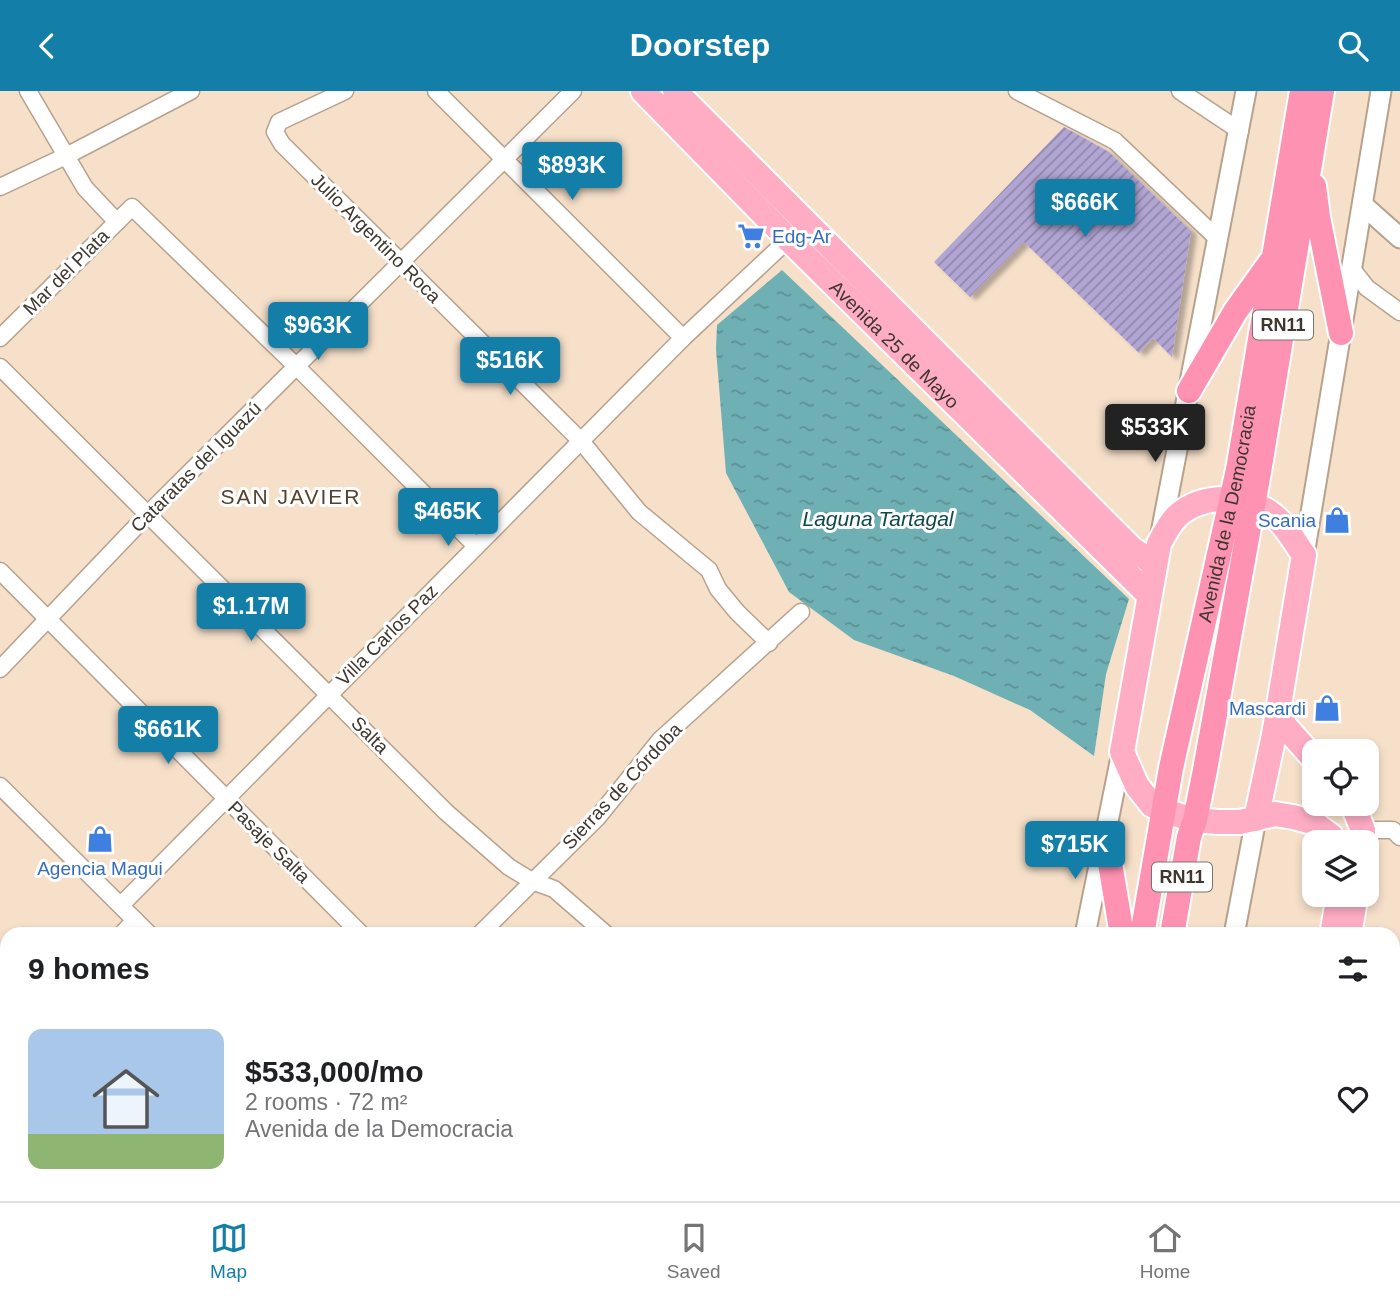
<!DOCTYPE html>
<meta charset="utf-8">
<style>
body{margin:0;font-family:Arial,sans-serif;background:#f6f6f6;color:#202124;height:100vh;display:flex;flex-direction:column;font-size:26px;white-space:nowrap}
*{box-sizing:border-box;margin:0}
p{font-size:23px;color:#757577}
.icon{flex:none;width:38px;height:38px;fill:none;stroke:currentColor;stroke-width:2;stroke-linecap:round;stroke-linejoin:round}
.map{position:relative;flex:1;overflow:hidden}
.side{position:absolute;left:0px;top:836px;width:1400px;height:275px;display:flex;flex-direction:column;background:#fff;border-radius:21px 21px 0 0;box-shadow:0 4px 10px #0003}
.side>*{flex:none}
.buttons{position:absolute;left:1302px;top:648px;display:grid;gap:14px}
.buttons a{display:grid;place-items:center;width:77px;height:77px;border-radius:14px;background:#fff;box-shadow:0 4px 10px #0003;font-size:35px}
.price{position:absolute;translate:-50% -60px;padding:0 16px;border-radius:7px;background:#137fa8;color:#fff;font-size:23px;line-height:46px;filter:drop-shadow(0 2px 4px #0008)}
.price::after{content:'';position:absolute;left:50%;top:42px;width:21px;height:16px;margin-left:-10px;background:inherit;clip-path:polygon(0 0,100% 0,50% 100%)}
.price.selected{background:#222;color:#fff}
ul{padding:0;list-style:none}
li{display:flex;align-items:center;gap:21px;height:175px;padding:0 28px}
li+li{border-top:2px solid #e0e0e0}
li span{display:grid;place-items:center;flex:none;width:196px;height:140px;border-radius:14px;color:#555}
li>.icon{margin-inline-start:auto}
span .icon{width:84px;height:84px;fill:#fffc;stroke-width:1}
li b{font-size:30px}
h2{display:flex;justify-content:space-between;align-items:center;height:84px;padding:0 28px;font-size:30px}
header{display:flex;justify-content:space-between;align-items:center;height:91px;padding:0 28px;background:#137fa8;color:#fff;font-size:32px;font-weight:700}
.menu{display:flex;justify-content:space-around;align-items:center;height:98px;border-top:2px solid #e0e0e0;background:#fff;font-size:19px;color:#757577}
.menu a{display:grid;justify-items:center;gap:4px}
.menu .selected{color:#137fa8}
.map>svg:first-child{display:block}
.water{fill:url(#water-ripples)}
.building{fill:url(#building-hatch);filter:url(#shadow)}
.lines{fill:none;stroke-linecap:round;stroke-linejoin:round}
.minor-casing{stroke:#b7a28d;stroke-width:19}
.tertiary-casing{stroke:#b7a28d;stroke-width:23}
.primary-casing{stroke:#fff;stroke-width:28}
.trunk-casing{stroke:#fff;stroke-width:28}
.minor{stroke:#fff;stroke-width:16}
.tertiary{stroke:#fff;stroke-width:19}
.primary{stroke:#feadc5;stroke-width:24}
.trunk{stroke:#fe92b2;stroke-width:24}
.rail{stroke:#8e8072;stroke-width:3.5;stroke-dasharray:3.5 7;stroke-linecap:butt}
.labels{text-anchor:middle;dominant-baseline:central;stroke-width:6;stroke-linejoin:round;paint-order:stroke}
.shield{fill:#fff;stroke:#79726d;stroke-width:2}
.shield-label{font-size:18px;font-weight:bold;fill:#3f362e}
.shop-label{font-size:19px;fill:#366cbe;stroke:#fff;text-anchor:end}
.street-label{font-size:19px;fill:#3f362e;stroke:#fff}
.neighbourhood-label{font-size:21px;letter-spacing:2px;fill:#54422f;stroke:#fff}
.water-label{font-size:21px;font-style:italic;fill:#0e494d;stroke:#fff}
</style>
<header><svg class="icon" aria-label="back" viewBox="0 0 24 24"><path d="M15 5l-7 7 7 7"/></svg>Doorstep<svg class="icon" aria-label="search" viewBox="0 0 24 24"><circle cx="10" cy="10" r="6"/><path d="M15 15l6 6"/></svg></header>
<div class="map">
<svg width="1400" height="1110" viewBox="0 0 1400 1110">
<defs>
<pattern id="water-ripples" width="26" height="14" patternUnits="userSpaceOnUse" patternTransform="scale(1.75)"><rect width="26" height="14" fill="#6fb0b4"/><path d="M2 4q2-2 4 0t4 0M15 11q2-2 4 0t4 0" fill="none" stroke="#5d9093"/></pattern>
<pattern id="building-hatch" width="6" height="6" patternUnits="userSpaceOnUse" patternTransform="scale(1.75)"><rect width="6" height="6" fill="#b1a5d3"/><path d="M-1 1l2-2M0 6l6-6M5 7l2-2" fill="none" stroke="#9187ac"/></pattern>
<filter id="shadow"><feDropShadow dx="6" dy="3.5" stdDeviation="2" flood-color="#0004"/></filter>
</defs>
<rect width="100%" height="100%" fill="#f6e0ca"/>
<!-- water -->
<path class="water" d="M782 179 1129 508 1106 583 1094 665 1030 619 954 585 854 549 789 501 726 382 716 258 717 234Z"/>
<!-- building -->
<g class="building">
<path d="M1064 36 1109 61 1191 140 1172 266 1153 247 1139 262 1024 151 970 206 934 171Z"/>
<path d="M1262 1104H1353L1352 1110H1261Z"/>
</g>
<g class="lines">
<defs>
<g id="minor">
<path d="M28 0 85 97 117 131"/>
<path d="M345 0 279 31 275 41 282 53 581 350 639 421 709 479 718 498 737 521 769 552"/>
<path d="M436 0 683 247"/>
<path d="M1017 0 1115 50 1218 148"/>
<path d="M1180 0 1240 40"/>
<path d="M0 96 68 64 191 0"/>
<path d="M1352 178 1367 197 1400 221"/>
<path d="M0 247 132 116 296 275 476 455"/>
<path d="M0 276 446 721 509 776 532 790 554 798 607 844"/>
<path d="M0 480 362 844"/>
<path d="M0 578 148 423 573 0"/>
<path d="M0 695 150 844"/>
<path d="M1363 739H1393L1400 746"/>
<path d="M121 814 683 247 794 143"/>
<path d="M121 844 135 829"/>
<path d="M479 844 598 726 660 649 801 521"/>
<path d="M1393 954 1400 947"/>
<path d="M0 973 7 966"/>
<path d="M0 1087 7 1094"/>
<path d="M17 1104 22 1110"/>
<path d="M144 1104 149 1110"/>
<path d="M415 1104 421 1110"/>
<path d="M866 1104 870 1110"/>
<path d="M236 1110 241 1104"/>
</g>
<g id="tertiary">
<path d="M1363 114 1400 147"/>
<path d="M1161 442 1246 0"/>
<path d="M1304 464 1381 0"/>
<path d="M1085 844 1122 661"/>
<path d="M1234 844 1256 728"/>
<path d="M1049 1110 1050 1104"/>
<path d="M1191 1110 1192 1104"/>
</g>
<g id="primary">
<path id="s1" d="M643 0 788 148 1149 504"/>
<path d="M675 0 1132 458 1155 473"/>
<path d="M1280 614 1284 634 1314 668"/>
<path d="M1352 712 1363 739V751"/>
<path d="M1256 728 1274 644 1304 464C1295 452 1286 434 1274 425 1248 403 1203 402 1177 425 1169 433 1164 443 1159 453L1122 661 1137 695 1152 714 1164 720 1195 729 1218 731H1240L1275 723 1293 726 1312 731 1331 745 1333 751"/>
<path d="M1332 844 1339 803"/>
<path d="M1349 844 1356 803"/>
<path d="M1393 995 1400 1007"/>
<path d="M1393 1041 1400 1054"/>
</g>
<g id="trunk">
<path d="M1314 95 1318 126 1341 242"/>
<path d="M1189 300 1235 221 1270 172"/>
<path d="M1105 742 1122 844"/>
<path id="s2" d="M1142 844 1171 677 1238 379 1302 0"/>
<path d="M1172 844 1189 746 1195 729 1205 679 1259 381 1322 0"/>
<path d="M1098 1110 1099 1104"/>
<path d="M1131 1110 1132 1104"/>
</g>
</defs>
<!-- minor casing -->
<use href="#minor" class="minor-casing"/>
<!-- tertiary casing -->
<use href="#tertiary" class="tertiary-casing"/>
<!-- primary casing -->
<use href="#primary" class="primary-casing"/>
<!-- trunk casing -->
<use href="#trunk" class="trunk-casing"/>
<!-- minor -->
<use href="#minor" class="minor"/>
<!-- tertiary -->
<use href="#tertiary" class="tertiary"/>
<!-- primary -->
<use href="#primary" class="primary"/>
<!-- trunk -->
<use href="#trunk" class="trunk"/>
<!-- rail -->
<g class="rail">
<path d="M0 1027 7 1034"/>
<path d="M78 1104 84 1110"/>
</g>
</g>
<!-- icons -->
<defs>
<symbol id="supermarket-bare" viewBox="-9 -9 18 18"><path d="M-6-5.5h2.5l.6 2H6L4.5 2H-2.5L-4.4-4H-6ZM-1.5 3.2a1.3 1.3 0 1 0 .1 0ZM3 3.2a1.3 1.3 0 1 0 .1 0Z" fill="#3f7fe0" stroke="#fff" stroke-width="2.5" paint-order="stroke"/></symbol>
<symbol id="shop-bare" viewBox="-9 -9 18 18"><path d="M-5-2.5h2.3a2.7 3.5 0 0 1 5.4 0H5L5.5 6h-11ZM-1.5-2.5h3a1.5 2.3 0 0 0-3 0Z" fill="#3f7fe0" stroke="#fff" stroke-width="2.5" paint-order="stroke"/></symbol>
</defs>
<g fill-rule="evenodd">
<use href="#supermarket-bare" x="732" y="126" width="38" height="38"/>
<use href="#shop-bare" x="1318" y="410" width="38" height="38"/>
<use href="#shop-bare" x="1308" y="598" width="38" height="38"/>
<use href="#shop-bare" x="81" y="729" width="38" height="38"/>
</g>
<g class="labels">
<!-- shield labels -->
<g class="shield">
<rect x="1253" y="219.5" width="60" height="29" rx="5"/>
<rect x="1152" y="771.5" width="60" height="29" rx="5"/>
</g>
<g class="shield-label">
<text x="1283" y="234">RN11</text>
<text x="1182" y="786">RN11</text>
</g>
<!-- shop labels -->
<g class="shop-label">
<text x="772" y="145" text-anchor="start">Edg-Ar</text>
<text x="1316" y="429">Scania</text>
<text x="1306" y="617">Mascardi</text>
<text x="100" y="777" text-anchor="middle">Agencia Magui</text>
</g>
<!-- street labels -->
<g class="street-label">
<text transform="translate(376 147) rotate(45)">Julio Argentino Roca</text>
<text transform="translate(66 181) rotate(-45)">Mar del Plata</text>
<text stroke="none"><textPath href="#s1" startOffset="357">Avenida 25 de Mayo</textPath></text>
<text transform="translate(196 376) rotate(-45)">Cataratas del Iguazú</text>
<text stroke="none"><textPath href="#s2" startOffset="430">Avenida de la Democracia</textPath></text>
<text transform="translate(387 544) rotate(-45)">Villa Carlos Paz</text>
<text transform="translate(370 644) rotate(45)">Salta</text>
<text transform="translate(622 695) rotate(-47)">Sierras de Córdoba</text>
<text transform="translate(269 751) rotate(45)">Pasaje Salta</text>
</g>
<!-- neighbourhood labels -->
<g class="neighbourhood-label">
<text x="291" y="405">SAN JAVIER</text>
</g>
<!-- water labels -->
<g class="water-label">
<text x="878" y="427">Laguna Tartagal</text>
</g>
</g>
</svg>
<div class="buttons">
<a><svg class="icon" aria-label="locate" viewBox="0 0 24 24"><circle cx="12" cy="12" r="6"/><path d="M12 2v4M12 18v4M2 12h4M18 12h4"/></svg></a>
<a><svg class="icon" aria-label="layers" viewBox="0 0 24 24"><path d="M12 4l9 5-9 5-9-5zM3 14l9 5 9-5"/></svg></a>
</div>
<b class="price" style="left:572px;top:111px">$893K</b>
<b class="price" style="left:1085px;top:148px">$666K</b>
<b class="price" style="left:318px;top:271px">$963K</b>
<b class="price" style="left:510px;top:306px">$516K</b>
<b class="price selected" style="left:1155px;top:373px">$533K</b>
<b class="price" style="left:448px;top:457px">$465K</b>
<b class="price" style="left:251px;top:552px">$1.17M</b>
<b class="price" style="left:168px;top:675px">$661K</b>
<b class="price" style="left:1075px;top:790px">$715K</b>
<section class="side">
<h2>9 homes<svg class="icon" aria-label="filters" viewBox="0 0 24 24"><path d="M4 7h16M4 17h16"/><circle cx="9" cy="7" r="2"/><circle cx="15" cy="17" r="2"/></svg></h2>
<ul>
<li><span style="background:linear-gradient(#a9c7e8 75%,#8fb573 0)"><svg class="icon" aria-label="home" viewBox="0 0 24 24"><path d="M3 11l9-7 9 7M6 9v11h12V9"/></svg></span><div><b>$533,000/mo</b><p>2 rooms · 72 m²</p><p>Avenida de la Democracia</p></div><svg class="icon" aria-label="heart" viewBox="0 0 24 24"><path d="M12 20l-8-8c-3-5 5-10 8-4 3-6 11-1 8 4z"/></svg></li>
</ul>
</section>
</div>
<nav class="menu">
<a class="selected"><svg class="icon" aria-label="map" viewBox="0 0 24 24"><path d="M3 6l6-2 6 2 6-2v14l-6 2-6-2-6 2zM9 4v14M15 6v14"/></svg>Map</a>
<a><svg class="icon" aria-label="saved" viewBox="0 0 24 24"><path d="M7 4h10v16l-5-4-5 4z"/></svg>Saved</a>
<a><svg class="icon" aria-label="home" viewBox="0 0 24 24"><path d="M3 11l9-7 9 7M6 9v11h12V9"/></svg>Home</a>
</nav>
